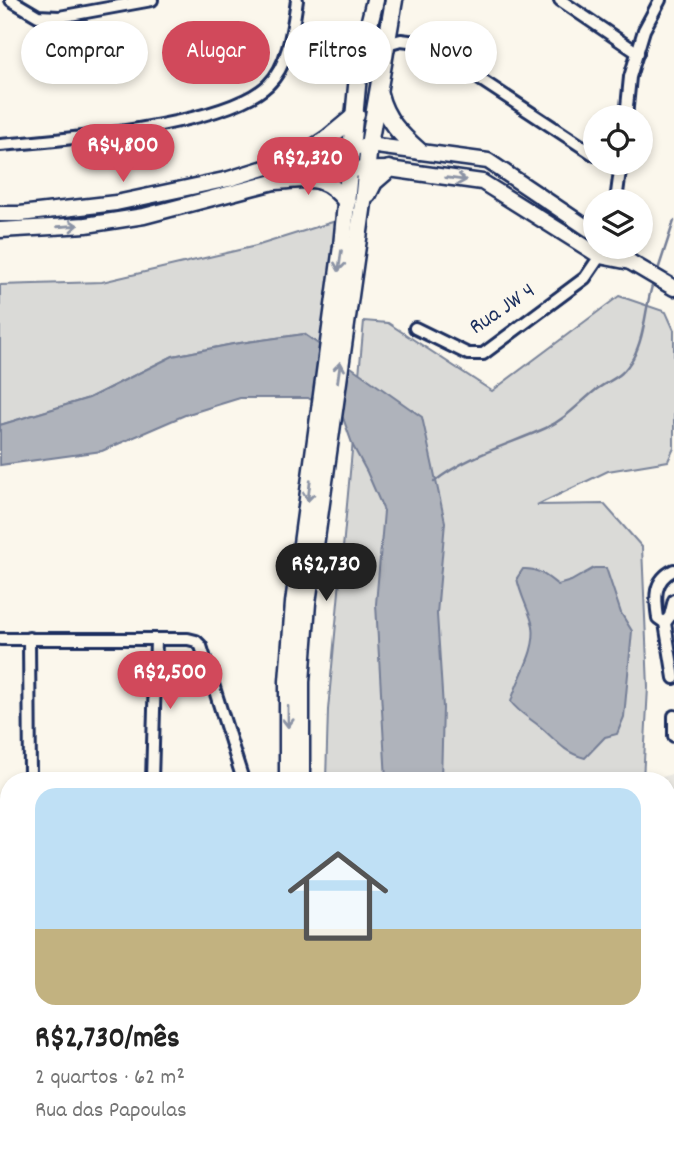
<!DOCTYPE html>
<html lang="pt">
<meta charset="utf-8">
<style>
body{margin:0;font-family:Dekko,sans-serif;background:#f6f6f6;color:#222;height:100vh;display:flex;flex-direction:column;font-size:26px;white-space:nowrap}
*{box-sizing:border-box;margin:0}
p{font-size:23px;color:#767676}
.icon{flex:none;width:38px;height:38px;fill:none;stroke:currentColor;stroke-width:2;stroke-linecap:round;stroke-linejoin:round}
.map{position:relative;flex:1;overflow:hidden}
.side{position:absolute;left:0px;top:772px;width:676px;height:387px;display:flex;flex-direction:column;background:#fff;border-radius:28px 28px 0 0;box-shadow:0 4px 10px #0003}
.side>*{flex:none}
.banner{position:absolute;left:21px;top:21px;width:634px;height:63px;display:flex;gap:14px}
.tools{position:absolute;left:583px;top:105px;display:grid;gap:14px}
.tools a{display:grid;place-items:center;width:70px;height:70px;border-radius:50%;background:#fff;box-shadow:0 4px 10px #0003;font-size:35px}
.price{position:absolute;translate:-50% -60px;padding:0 16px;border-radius:24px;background:#d1495b;color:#fff;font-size:23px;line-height:46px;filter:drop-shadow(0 2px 4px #0008)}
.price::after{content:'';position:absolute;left:50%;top:42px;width:21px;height:16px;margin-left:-10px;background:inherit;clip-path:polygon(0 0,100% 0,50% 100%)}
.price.current{background:#222;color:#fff}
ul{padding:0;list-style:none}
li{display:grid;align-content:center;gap:14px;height:371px;padding:0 35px}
li span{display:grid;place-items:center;height:217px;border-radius:21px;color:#555}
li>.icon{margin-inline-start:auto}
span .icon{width:126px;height:126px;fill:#fffc;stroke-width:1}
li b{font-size:30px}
.tag{padding:0 24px;border-radius:32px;background:#fff;box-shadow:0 4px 10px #0003;font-size:24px;line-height:63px}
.tag.current{background:#d1495b;color:#fff}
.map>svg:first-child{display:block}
.built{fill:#eae8e2}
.green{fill:#dadad7;stroke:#7a849a;stroke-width:2}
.water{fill:#afb3bb;stroke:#747e96;stroke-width:2}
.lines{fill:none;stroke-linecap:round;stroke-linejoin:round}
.stream{stroke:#747e96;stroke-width:2.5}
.minor-casing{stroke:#1b2f5e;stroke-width:16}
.tertiary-casing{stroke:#1b2f5e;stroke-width:19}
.secondary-casing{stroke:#1b2f5e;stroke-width:21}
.minor{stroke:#fbf7ec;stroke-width:10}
.tertiary{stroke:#fbf7ec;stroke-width:14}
.secondary{stroke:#fbf7ec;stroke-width:16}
.oneway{stroke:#8b93a5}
.labels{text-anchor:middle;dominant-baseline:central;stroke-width:7;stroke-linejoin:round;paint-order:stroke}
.street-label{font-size:23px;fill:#1b2f5e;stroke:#fbf7ec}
</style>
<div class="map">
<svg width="674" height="1157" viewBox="0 0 674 1157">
<rect width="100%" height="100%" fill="#fbf7ec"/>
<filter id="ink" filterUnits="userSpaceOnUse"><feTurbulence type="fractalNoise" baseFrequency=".0143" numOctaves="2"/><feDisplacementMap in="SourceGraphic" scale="14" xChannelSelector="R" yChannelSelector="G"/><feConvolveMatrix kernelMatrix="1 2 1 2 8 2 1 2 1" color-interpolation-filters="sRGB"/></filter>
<g filter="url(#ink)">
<!-- built -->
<path class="built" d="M674 773V1157H653L650 1150H667V780H653Z"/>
<!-- green -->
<g class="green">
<path d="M339 220 320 345 304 334 233 344 173 356 89 398 0 425V285L102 282 256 246Z"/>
<path d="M619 296 666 312 674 330V448L668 461 608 471 537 505 604 504 642 547 648 687 643 780H326L328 710 364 321 388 323 492 391Z"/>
<path d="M377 1150H576L577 1157H379Z"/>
</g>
<!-- water -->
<g class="water">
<path d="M304 334 422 417 445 522 437 614 443 708 441 780H386L376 604 384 511 367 472 353 446 343 418 308 398H240L185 415 102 451 0 465V425L89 398 173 356 233 344Z"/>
<path d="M594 568H606L621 613 632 631 624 717 617 734 605 737 585 758C566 753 558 743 544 730 533 720 520 714 511 702 517 678 537 652 533 626 530 612 520 595 517 578L523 569C538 568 546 576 558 585L571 581Z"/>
</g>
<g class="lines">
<!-- stream -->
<g class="stream">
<path d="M657 273 674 221"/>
<path d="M434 482C466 456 508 445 546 428 566 419 580 402 597 389 614 377 621 379 633 358 645 336 645 309 652 286"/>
</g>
<defs>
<g id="minor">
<path d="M11 0 38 16 59 17 152 0"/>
<path d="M560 0 638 53"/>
<path d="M387 44 401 40 425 43 595 155"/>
<path d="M626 117 630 77 644 30 660 0"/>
<path d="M0 145C62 140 225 126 268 85 289 65 293 27 297 0"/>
<path d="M616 201 621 163"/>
<path d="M415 328 468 354H483L585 278 600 256"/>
<path d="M674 600 670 616 665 623 674 678"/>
<path d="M665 623 658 618C655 598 653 580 674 570"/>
<path d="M29 638 30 780"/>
<path d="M0 639H188L196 641 201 646 243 780"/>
<path d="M674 716V736"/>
<path d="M152 780 156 640"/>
<path d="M0 873H9"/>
<path d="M152 1150V1157"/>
<path d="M31 1157V1150"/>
</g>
<g id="tertiary">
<path d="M0 214H20L116 203 229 179 300 157 369 145 488 161 595 233"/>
<path d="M0 230 86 225 144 216 320 170 389 169 482 182 600 256 630 262"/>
<path d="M615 247 630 262 674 288"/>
</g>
<g id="secondary">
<path d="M379 94C385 119 400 134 419 151"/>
<path d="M300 157 327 139 356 115"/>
<path d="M276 181C310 179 323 172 347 202"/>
<path d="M368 194 374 182 389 169"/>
<path d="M288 780V681L294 603 342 246 359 65 375 0"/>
<path d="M301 780V682L307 603 363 203 369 145 394 0"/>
<path d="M0 1107H9"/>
<path d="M0 1120H9"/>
<path d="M346 1150 348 1157"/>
<path d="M283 1157V1150"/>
</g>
</defs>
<!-- minor casing -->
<use href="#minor" class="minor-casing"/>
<!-- tertiary casing -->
<use href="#tertiary" class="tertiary-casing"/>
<!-- secondary casing -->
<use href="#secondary" class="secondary-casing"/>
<!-- minor -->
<use href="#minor" class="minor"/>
<!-- tertiary -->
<use href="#tertiary" class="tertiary"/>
<!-- secondary -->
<use href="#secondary" class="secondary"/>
</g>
<!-- one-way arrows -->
<defs><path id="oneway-shaft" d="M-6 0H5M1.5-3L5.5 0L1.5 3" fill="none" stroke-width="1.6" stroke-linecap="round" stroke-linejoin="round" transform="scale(1.75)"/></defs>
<g class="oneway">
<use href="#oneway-shaft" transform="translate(456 179) rotate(8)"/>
<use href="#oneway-shaft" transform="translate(68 226) rotate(-4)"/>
<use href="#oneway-shaft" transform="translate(340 261) rotate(98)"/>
<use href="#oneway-shaft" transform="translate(339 372) rotate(-82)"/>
<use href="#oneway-shaft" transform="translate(309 491) rotate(97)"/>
<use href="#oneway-shaft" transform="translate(288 717) rotate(90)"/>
</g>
</g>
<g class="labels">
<!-- street labels -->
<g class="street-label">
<text transform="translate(503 310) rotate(-34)">Rua JW 4</text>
</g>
</g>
</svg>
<div class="tools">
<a><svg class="icon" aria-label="locate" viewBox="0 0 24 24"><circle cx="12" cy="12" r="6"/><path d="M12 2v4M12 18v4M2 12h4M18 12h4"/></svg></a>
<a><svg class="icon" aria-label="layers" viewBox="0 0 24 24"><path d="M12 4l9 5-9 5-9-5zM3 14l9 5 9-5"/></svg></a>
</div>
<b class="price" style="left:123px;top:184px">R$4,800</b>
<b class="price" style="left:308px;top:197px">R$2,320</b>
<b class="price current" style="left:326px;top:603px">R$2,730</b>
<b class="price" style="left:170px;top:711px">R$2,500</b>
<div class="banner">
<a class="tag">Comprar</a>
<a class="tag current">Alugar</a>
<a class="tag">Filtros</a>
<a class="tag">Novo</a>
</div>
<section class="side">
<ul>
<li><span style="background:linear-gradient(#bfe0f5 65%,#c2b280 0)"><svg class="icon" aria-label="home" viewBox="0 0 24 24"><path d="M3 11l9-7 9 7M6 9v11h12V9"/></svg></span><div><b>R$2,730/mês</b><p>2 quartos · 62 m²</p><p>Rua das Papoulas</p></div></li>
</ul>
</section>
</div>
